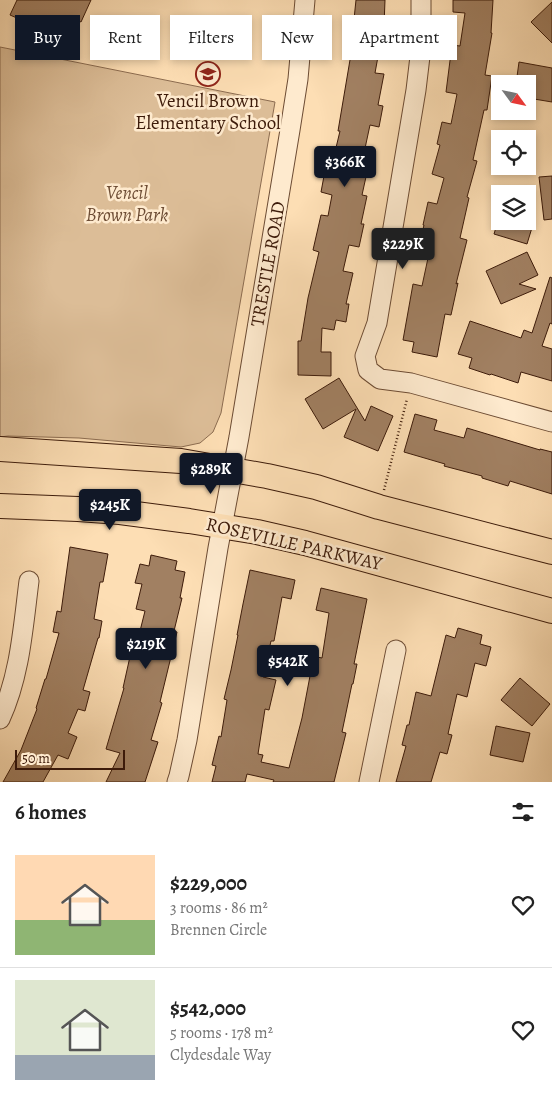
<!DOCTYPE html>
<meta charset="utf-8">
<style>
body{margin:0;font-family:Alegreya,serif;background:#f6f6f6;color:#222;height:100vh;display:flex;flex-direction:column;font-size:19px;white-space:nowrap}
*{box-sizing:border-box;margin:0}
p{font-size:16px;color:#767676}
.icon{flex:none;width:28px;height:28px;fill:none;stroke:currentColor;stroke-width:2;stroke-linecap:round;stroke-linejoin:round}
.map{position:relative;height:782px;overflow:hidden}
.details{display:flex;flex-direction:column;background:#fff;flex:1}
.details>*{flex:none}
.hud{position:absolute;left:15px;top:15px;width:522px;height:45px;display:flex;gap:10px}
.needle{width:32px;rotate:123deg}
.buttons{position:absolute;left:491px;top:75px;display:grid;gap:10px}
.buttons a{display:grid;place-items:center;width:45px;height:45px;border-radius:0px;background:#fff;box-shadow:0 2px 8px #0003;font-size:25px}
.scale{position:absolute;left:15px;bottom:12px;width:110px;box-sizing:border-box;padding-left:5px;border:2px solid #3d1b0a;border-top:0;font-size:14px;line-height:18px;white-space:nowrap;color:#3d1b0a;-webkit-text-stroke:4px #feeace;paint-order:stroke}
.price{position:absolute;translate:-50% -42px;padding:0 11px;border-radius:5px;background:#111827;color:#fff;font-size:16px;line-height:32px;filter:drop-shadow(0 1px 2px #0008)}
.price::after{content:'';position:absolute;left:50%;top:30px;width:15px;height:11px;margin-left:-8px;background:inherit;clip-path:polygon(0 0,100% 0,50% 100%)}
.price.selected{background:#222;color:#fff}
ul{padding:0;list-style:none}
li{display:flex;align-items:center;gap:15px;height:125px;padding:0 15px}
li+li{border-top:1px solid #e0e0e0}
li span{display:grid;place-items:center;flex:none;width:140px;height:100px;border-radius:0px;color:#555}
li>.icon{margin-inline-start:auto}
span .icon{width:60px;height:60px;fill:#fffc;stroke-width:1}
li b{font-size:21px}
h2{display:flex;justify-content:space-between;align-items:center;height:60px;padding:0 15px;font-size:21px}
.tag{padding:0 18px;border-radius:0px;background:#fff;box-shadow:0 2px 8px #0003;font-size:18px;line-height:45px}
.tag.selected{background:#111827;color:#fff}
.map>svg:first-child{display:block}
.green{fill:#dcbd97;stroke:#8c6c50}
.building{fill:#a18062;stroke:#3d1b0a}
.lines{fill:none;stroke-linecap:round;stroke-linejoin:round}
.minor-casing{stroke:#6d4c34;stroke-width:21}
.major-casing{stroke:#3d1b0a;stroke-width:26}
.path{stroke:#3d1b0a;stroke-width:2.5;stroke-dasharray:1 2.5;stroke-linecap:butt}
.minor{stroke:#feeace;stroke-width:19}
.major{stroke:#fddeb4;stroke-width:24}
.labels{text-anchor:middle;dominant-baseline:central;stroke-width:5;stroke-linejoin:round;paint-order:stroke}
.poi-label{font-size:19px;fill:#3d1b0a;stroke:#feeace}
.park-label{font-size:19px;font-style:italic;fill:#6d4c34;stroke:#feeace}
.street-label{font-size:19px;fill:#3d1b0a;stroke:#feeace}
</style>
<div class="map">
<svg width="552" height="782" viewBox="0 0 552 782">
<rect width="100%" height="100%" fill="#fddeb4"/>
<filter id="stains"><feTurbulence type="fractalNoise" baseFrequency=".004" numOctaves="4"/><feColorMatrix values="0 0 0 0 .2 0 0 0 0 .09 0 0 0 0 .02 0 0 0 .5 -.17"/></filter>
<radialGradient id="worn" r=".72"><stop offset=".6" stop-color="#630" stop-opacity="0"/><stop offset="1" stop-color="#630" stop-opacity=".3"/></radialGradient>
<!-- green -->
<path class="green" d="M0 47 275 102 221 413 213 432 200 443 181 447 79 438 8 436 0 437Z"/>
<!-- building -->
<g class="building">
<path d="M17 0H91L81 22 74 19 65 39 10 15Z"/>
<path d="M356 0H385L384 26 392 27 389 52 379 51 375 73 384 74 378 105 383 106 379 127 370 125 364 153 371 154 362 195 367 196 361 224H364L359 247 349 245 343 271 353 273 346 304H349L346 322 336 320 334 330 322 328 321 352H331V376L298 375V341H301L308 298 319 252 313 250 321 215 328 216 332 195 321 192 324 176 329 177 340 131H338L352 48H351Z"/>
<path d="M453 0H493L491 33H492L485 75 492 76 487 110H484L473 160 477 161 467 197 469 198 460 238 467 240 456 284 458 283 451 315 445 314 437 357 412 352 414 342 403 340 413 284 422 286 428 258 417 255 424 225H423L428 202 437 204 444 178 432 174 440 145 437 144 442 122 451 124 457 94 446 92 452 45 460 46 465 13 453 12Z"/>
<path d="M552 2V43L531 22Z"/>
<path d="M519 62 552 68V102L528 98V84H516Z"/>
<path d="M552 176V219L544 220 539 177Z"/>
<path d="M498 221H534L527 244 494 234Z"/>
<path d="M527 252 538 275 519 284 536 289 501 304 486 271Z"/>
<path d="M550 277 552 278V324L550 323 542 346 552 349V381L521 372 518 383 491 374 490 375 469 368 472 358 458 354 470 321 521 338 524 330 532 333Z"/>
<path d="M339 378 365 421 371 406 393 416 378 451 344 437 356 409 323 429 305 399Z"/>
<path d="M415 414 437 420 434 430 464 438 467 428 540 450V449L552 452V494L510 481 508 486 482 478V476L444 466 445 464 404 452Z"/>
<path d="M70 547 108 554 103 582H100L94 619 102 621 99 638H98L83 690 90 692 85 711 78 709 68 733 77 737 68 759 58 755 43 782H3L21 750 37 709 36 708 45 679H46L59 633 53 632 57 611 61 612Z"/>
<path d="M151 555 177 561 175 570 185 572 180 598H182L174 631 177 632 160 702 162 703 151 740 158 742 145 782H106L120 753 106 749 124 688H123L131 652 123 650 127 632 139 635 145 611 136 609 142 584 135 583 140 564 149 566Z"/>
<path d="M250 570 295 580 291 599 282 597 274 641H271L263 677 276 680 269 710 265 709 258 754 263 755 261 762 289 768 302 718 310 676H309L312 656 322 658 329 613 316 610 321 588 367 599 354 664H357L353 684H352L342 732 346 733 334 782H273L274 780 247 774 245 782H212L216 766 212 765 219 736 221 737 227 700 224 699 231 670 238 635H237L243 604Z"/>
<path d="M458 628 482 635 480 644 491 647 486 666 475 663 467 697 457 694 448 734 452 735 447 754 440 752 431 782H396L406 746 402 745 407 725H409L416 692 431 696 446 635 455 638Z"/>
<path d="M520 678 550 704 532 726 501 700Z"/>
<path d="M496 726 530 733 523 762 490 755Z"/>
</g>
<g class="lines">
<defs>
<g id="minor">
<path d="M421 0V48L416 90 377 323 365 356 368 370 380 379 411 383 552 422"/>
<path d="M0 719C20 676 23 628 29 581"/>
<path d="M177 782 179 776 187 740 218 548 239 437 290 130 298 79 305 0"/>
<path d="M369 782 396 650"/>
</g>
<g id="major">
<path d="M0 449 181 461 267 476 316 487 379 507 552 552"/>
<path d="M0 506 78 509 120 512 189 521 257 532 305 543 552 611"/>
</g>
</defs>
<!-- minor casing -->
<use href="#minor" class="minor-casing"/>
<!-- major casing -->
<use href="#major" class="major-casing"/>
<!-- path -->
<path class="path" d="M384 490 407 399"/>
<!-- minor -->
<use href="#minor" class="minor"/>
<!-- major -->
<use href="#major" class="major"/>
</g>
<!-- icons -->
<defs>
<symbol id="school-ring" viewBox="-11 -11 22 22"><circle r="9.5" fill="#feeace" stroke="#8f2418" stroke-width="1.5"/><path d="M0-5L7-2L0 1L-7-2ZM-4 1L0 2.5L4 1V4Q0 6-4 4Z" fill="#8f2418"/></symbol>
</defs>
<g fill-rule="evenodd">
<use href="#school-ring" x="194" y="60" width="28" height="28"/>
</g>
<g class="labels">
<!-- poi labels -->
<g class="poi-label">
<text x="208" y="101">Vencil Brown<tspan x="208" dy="22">Elementary School</tspan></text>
</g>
<!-- park labels -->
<g class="park-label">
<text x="127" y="193">Vencil<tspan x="127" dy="22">Brown Park</tspan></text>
</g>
<!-- street labels -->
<g class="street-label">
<text transform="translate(268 264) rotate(-80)">TRESTLE ROAD</text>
<text transform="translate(294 544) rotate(13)">ROSEVILLE PARKWAY</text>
</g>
</g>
<rect width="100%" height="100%" filter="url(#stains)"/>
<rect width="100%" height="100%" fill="url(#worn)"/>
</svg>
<div class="buttons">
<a><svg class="needle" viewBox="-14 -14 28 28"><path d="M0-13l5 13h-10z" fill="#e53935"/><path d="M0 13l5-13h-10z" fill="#767676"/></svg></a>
<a><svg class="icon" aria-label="locate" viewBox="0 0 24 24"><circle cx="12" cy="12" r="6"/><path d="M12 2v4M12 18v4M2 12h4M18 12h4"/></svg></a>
<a><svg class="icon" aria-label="layers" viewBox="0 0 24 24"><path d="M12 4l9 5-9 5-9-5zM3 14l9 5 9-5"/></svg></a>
</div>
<div class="scale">50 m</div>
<b class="price" style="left:345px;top:188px">$366K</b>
<b class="price selected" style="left:403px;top:270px">$229K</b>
<b class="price" style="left:211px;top:495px">$289K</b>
<b class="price" style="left:110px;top:531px">$245K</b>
<b class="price" style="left:146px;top:670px">$219K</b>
<b class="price" style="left:288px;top:687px">$542K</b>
<div class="hud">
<a class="tag selected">Buy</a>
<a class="tag">Rent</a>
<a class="tag">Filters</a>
<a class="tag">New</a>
<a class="tag">Apartment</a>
</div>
</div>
<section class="details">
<h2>6 homes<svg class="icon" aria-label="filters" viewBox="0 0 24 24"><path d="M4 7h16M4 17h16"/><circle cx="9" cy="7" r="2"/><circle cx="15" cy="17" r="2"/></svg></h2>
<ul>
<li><span style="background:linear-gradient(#ffd9b3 65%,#8fb573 0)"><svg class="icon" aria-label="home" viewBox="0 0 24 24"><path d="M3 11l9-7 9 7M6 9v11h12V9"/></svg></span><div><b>$229,000</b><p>3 rooms · 86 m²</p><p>Brennen Circle</p></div><svg class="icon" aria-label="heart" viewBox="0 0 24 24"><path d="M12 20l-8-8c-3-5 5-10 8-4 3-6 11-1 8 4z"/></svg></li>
<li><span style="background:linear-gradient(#dfe7d0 75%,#9aa5b1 0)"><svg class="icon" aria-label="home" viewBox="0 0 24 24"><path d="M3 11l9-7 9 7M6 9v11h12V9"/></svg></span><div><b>$542,000</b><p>5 rooms · 178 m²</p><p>Clydesdale Way</p></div><svg class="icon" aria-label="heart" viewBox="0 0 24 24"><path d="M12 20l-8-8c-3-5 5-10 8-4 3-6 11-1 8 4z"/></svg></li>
</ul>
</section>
